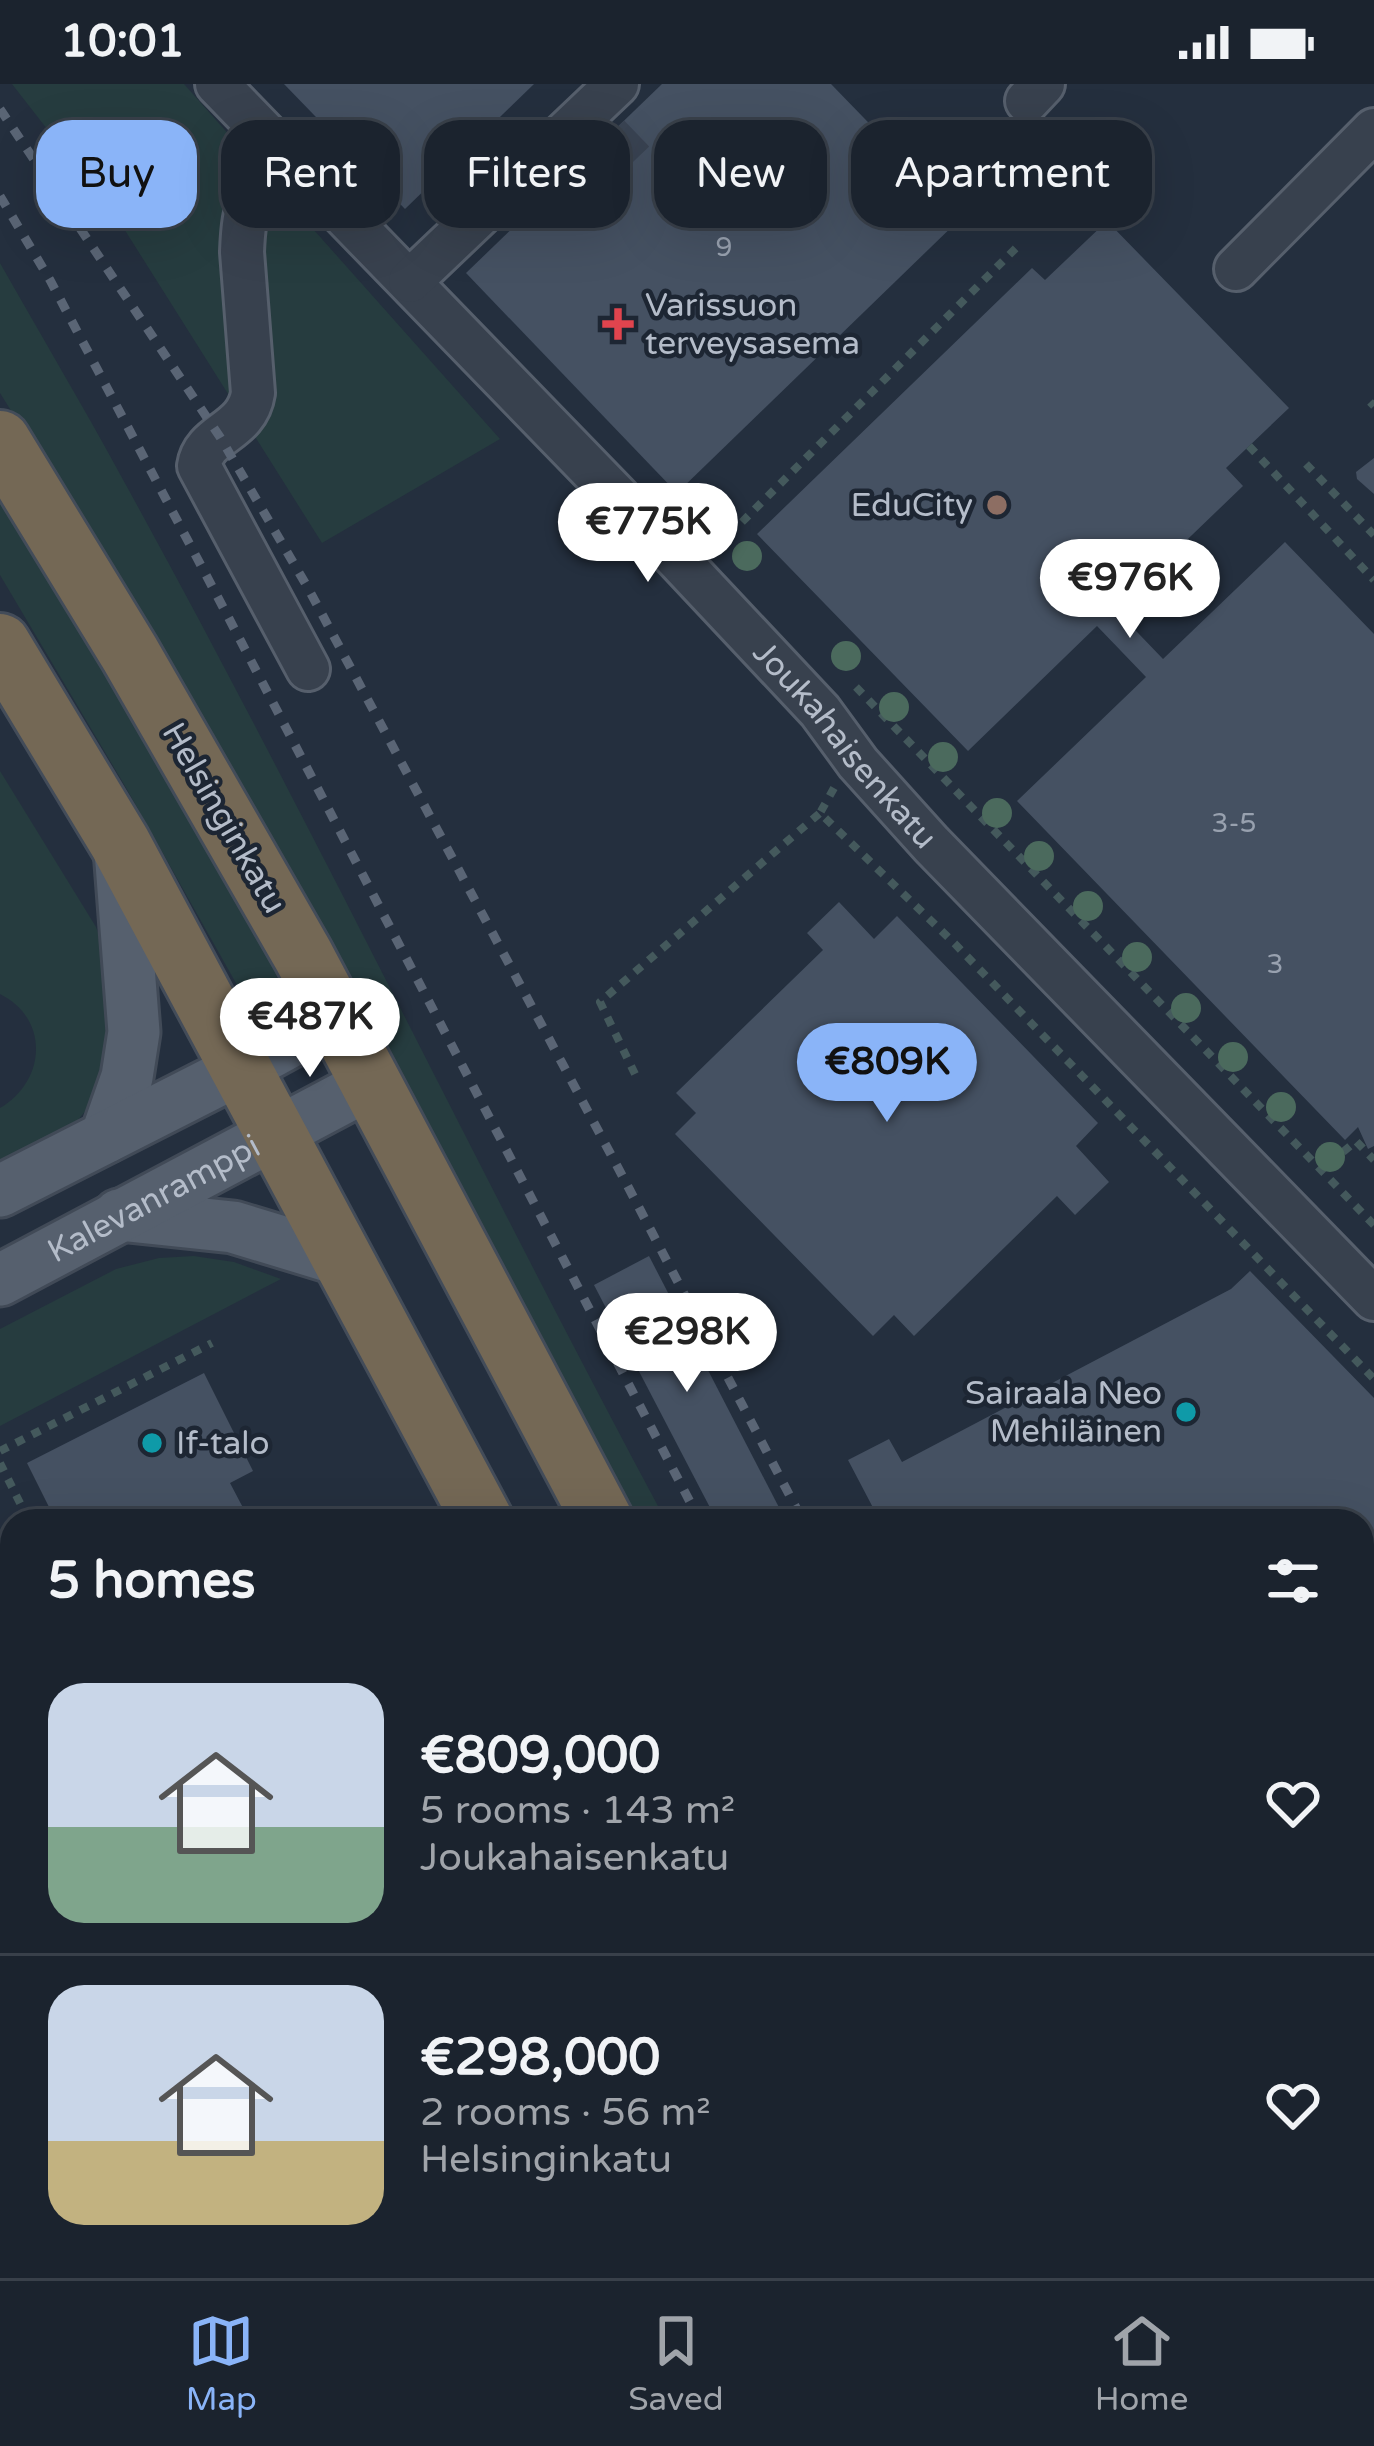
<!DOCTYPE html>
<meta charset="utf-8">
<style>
body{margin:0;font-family:"Varela Round",sans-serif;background:#242b36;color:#f1f3f6;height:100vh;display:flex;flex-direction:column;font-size:45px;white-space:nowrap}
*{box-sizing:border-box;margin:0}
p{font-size:39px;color:#a0a4aa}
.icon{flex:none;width:66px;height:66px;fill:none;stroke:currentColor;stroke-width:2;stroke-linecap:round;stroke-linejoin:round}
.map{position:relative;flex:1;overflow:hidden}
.details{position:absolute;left:0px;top:1425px;width:1374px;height:771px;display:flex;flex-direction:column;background:#1b232e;border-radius:36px 36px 0 0;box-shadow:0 12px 48px #0002,0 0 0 3px #39404a}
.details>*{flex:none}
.guide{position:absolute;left:36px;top:36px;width:1302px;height:108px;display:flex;gap:24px}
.price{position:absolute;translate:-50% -102px;padding:0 27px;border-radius:42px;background:#fff;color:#222;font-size:39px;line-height:78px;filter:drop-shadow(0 3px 6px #0008)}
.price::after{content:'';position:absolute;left:50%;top:72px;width:36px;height:27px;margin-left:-18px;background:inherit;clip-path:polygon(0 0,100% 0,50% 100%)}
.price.active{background:#8ab4f8;color:#111}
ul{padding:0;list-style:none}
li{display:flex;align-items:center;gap:36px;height:300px;padding:0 48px}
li+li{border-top:3px solid #39404a}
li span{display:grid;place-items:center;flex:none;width:336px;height:240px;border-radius:36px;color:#555}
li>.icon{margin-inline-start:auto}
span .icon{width:144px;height:144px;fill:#fffc;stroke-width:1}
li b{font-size:51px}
h2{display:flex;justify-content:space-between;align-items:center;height:144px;padding:0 48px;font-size:51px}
.pill{padding:0 42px;border-radius:36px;background:#1b232e;box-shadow:0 12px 48px #0002,0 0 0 3px #39404a;font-size:42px;line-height:108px}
.pill.active{background:#8ab4f8;color:#111}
.status{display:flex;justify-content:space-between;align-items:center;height:84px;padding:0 60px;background:#1b232e;direction:ltr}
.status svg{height:33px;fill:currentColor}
.tab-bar{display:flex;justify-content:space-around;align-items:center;height:168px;border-top:3px solid #39404a;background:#1b232e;font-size:33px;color:#a0a4aa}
.tab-bar a{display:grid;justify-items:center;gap:6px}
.tab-bar .active{color:#8ab4f8}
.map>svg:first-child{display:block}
.green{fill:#263c3f}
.building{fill:#455162}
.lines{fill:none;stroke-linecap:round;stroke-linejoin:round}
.minor-tunnel{stroke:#3a4453;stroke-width:42;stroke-dasharray:42 21;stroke-linecap:butt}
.minor-casing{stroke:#565f6c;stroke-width:48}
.major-casing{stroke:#414a57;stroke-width:57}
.highway-casing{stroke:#434c59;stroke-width:66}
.path{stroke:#44595c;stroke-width:8;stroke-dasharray:9 9;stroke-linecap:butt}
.minor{stroke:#38414e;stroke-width:42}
.major{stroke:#56606e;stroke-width:51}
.highway{stroke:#746855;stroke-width:60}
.rail{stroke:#5a6575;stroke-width:9;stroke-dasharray:12 12;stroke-linecap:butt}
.major-bridge-casing{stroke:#414a57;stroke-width:57;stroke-linecap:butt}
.major-bridge{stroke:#56606e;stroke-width:51}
.tree{fill:#4b6a5d}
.health-dot{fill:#e0444e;stroke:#1d2633;stroke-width:4.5}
.education-dot{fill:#8d6e63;stroke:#1d2633;stroke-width:4.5}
.culture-dot{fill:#0f9aa8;stroke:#1d2633;stroke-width:4.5}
.labels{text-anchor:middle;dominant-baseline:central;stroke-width:9;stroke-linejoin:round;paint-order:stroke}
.number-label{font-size:27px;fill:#98a1af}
.poi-label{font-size:33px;fill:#b4bcc9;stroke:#1d2633;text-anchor:start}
.street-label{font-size:33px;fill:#b4bcc9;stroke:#1d2633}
</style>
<div class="status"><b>10:01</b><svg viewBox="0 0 49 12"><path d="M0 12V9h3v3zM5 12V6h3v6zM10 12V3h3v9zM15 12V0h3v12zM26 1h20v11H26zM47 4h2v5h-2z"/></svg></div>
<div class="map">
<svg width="1374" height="2194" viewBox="0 0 1374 2194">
<rect width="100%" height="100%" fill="#242f3e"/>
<!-- green -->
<g class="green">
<path d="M12 0H184L500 355 322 459 121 140Z"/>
<path d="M0 179C40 250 82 320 121 392 311 736 480 1091 666 1437H636L553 1273 415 1019 156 559 0 309Z"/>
<path d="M0 409 270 867C279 896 287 929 268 956L125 702 0 491Z"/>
<path d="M0 687 96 843 106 871 117 942 96 1014 78 1036 0 1081V1024C46 997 50 935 0 910Z"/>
<path d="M194 1172 234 1178 281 1195 0 1342V1245L116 1185 159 1174Z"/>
<path d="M685 2184H828L833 2194H702Z"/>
</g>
<!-- building -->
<g class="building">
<path d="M284 0H534L405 125Z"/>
<path d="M662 0H831L961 134 677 409 466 189Z"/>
<path d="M1107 137 1289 324 1226 384 1243 402 1115 525 1163 575 1285 458 1374 550V1062L1368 1065 1358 1043 1345 1056 1017 717 1146 593 1097 542 968 667 757 450 1032 184 1045 196Z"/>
<path d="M1374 374V410L1357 395 1356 388Z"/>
<path d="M839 818 874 855 897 832 1098 1039 1076 1062 1109 1098 1075 1131 1057 1112 914 1252 894 1231 873 1252 675 1050 696 1029 676 1009 823 866 807 849Z"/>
<path d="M649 1172 786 1437H717L594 1201Z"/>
<path d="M1250 1187 1374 1314V1635L1362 1611V1437H880L848 1376 889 1355 902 1378 1231 1205Z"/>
<path d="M204 1289 253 1387 230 1399 250 1437H56L27 1379Z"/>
<path d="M0 1489 12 1513V1643L0 1649Z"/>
<path d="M1374 1661V1684L1362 1690V1667Z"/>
<path d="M1362 1712 1374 1736V1799L1362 1806Z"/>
<path d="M0 2063 12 2069V2088L8 2096 12 2098 14 2184 9 2194H0Z"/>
<path d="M162 2184H216L211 2194H157Z"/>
</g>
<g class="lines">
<!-- minor-tunnel -->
<path class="minor-tunnel" d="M609 51 634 77"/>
<defs>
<g id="minor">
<path id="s1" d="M217 0 668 465 820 627 858 679 931 760 1374 1215"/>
<path d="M1027 17 1043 0"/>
<path d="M287 73C250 108 244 116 242 168L253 309C247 349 204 348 199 382L308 585"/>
<path d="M1236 185 1374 46"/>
<path d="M410 197 617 0"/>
</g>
<g id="major">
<path d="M106 1053 127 993 134 948 120 766"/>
<path d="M0 1107 242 984 337 932"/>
<path d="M119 1131 233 1143 345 1177"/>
<path id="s2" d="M0 1196 373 998"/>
<path d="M0 1927 12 1932"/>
<path d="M0 2005 12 2009"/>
<path d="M1362 2100 1374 2093"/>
<path d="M384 2184 405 2194"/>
<path d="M539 2184 558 2194"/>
</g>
<g id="highway">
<path d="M0 357 130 570 303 871 603 1437"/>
<path d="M0 560 120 759 483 1437"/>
<path d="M877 2184 882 2194"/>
<path d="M990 2184 995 2194"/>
</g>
</defs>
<!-- minor casing -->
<use href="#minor" class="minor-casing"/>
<!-- major casing -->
<use href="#major" class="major-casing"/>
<!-- highway casing -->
<use href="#highway" class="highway-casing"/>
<!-- path -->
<g class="path">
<path d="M1370 318 1374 322"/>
<path d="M1249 362 1374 496"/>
<path d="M1306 380 1374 451"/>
<path d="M742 438 1018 162"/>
<path d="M856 603 1374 1141"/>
<path d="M834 704 820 729 956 861 1374 1295"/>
<path d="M635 990 600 918 820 729"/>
<path d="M1343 1068 1356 1057 1374 1076"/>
<path d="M0 1367 212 1259"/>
<path d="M0 1379 29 1437"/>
<path d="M1362 2038 1374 2032"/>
<path d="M263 2184 282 2194"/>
<path d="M663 2184 682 2194"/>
<path d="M1098 2194 1118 2184"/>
</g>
<!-- minor -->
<use href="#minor" class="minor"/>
<!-- major -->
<use href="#major" class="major"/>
<!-- highway -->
<use href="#highway" class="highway"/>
<!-- rail -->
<g class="rail">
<path d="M0 25 220 353 308 504 624 1095 803 1437"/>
<path d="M0 112 50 196 224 525 700 1437"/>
</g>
<defs>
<path id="major-bridge" d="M1180 2194 1200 2184"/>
</defs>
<!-- major-bridge casing -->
<use href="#major-bridge" class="major-bridge-casing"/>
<!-- major-bridge -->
<use href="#major-bridge" class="major-bridge"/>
</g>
<!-- trees -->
<g class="tree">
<circle cx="747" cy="472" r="15"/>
<circle cx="846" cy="572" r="15"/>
<circle cx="894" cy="623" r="15"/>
<circle cx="943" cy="673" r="15"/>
<circle cx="997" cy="729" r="15"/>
<circle cx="1039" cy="772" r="15"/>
<circle cx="1088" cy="822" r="15"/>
<circle cx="1137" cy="873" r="15"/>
<circle cx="1186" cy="924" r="15"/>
<circle cx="1233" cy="973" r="15"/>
<circle cx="1281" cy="1023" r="15"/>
<circle cx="1330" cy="1073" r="15"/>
</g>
<!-- markers -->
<path class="health-dot" d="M612 222h12v12h12v12h-12v12h-12v-12h-12v-12h12z"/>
<circle class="education-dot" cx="997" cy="421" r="12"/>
<g class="culture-dot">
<circle cx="1186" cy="1328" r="12"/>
<circle cx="152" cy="1359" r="12"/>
</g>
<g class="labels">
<!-- number labels -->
<g class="number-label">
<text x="724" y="163">9</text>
<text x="1234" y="739">3-5</text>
<text x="1275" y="880">3</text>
</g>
<!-- poi labels -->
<g class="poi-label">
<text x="645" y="221">Varissuon<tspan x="645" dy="38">terveysasema</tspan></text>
<text x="973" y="421" text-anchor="end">EduCity</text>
<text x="1162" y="1309" text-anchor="end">Sairaala Neo<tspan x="1162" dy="38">Mehiläinen</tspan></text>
<text x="176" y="1359">If-talo</text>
</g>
<!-- street labels -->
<g class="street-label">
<text stroke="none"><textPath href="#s1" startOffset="912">Joukahaisenkatu</textPath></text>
<text transform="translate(224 734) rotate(60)">Helsinginkatu</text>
<text stroke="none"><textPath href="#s2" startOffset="174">Kalevanramppi</textPath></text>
</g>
</g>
</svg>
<b class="price" style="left:648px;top:501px">€775K</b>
<b class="price" style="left:1130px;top:557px">€976K</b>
<b class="price" style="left:310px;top:996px">€487K</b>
<b class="price active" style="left:887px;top:1041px">€809K</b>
<b class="price" style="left:687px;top:1311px">€298K</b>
<div class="guide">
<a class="pill active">Buy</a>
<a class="pill">Rent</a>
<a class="pill">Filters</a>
<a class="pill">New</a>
<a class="pill">Apartment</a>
</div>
<section class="details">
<h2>5 homes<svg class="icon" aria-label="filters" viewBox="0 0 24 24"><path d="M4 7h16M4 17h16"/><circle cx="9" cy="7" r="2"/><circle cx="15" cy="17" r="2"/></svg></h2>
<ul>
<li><span style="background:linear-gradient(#c9d6e8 60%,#7fa58c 0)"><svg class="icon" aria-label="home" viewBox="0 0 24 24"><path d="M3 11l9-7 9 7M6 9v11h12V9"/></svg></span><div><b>€809,000</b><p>5 rooms · 143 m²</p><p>Joukahaisenkatu</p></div><svg class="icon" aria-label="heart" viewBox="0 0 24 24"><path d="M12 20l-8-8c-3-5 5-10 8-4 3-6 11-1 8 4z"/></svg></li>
<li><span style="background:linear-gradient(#c9d6e8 65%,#c2b280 0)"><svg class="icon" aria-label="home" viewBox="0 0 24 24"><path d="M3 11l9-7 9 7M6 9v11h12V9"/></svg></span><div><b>€298,000</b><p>2 rooms · 56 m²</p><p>Helsinginkatu</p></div><svg class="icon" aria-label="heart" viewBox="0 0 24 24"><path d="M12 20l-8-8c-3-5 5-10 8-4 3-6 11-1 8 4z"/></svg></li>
</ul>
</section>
</div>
<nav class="tab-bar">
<a class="active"><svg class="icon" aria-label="map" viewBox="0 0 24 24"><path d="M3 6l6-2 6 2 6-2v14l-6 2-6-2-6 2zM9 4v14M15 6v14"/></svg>Map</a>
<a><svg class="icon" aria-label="saved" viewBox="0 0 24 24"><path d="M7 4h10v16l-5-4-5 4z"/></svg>Saved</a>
<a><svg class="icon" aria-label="home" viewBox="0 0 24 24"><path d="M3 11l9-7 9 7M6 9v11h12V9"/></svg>Home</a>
</nav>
